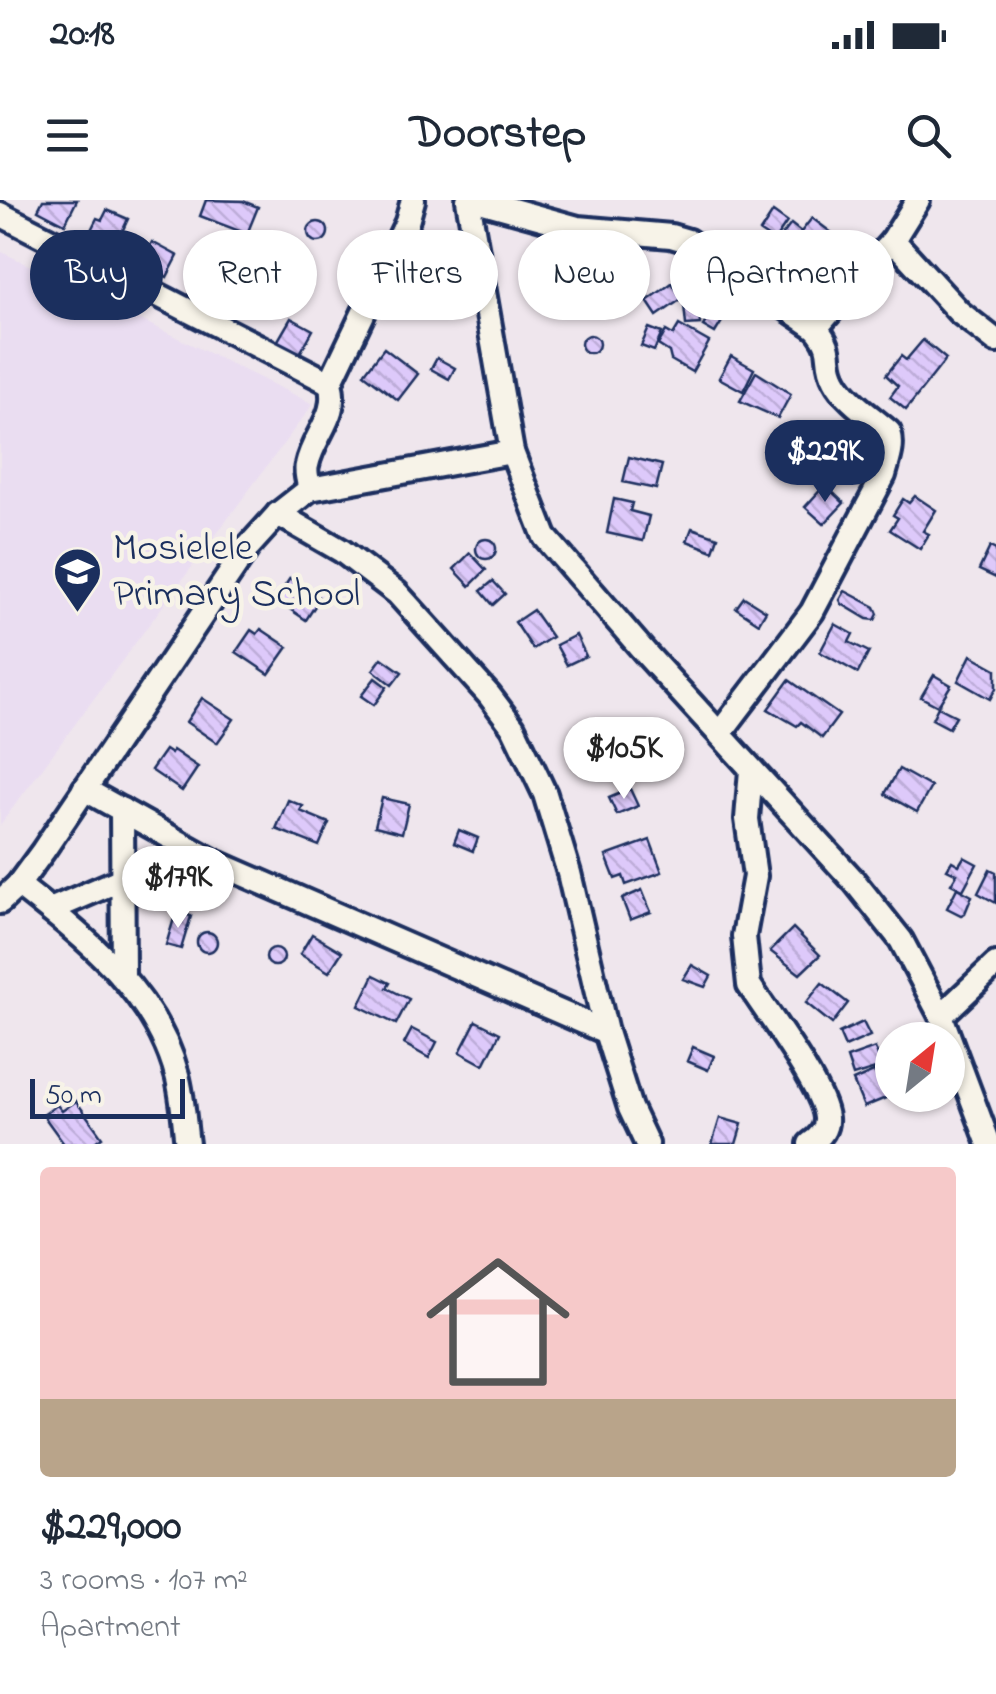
<!DOCTYPE html>
<meta charset="utf-8">
<style>
body{margin:0;font-family:"Indie Flower",sans-serif;background:#f2f2f3;color:#1f2937;height:100vh;display:flex;flex-direction:column;font-size:38px;white-space:nowrap}
*{box-sizing:border-box;margin:0}
p{font-size:32px;color:#747a83}
.icon{flex:none;width:55px;height:55px;fill:none;stroke:currentColor;stroke-width:2;stroke-linecap:round;stroke-linejoin:round}
.map{position:relative;height:944px;overflow:hidden}
.drawer{display:flex;flex-direction:column;background:#fff;flex:1}
.drawer>*{flex:none}
.banner{position:absolute;left:30px;top:30px;width:938px;height:90px;display:flex;gap:20px}
.needle{width:65px;rotate:30deg}
.tools{position:absolute;left:875px;top:822px;display:grid;gap:20px}
.tools a{display:grid;place-items:center;width:90px;height:90px;border-radius:50%;background:#fff;box-shadow:0 2px 8px #0004;font-size:50px}
.scale{position:absolute;left:30px;bottom:25px;width:155px;box-sizing:border-box;padding-left:10px;border:5px solid #1b2f5e;border-top:0;font-size:28px;line-height:35px;white-space:nowrap;color:#1b2f5e;-webkit-text-stroke:8px #f7f3e8;paint-order:stroke}
.price{position:absolute;translate:-50% -85px;padding:0 22px;border-radius:35px;background:#fff;color:#222;font-size:32px;line-height:65px;filter:drop-shadow(0 2px 5px #0008)}
.price::after{content:'';position:absolute;left:50%;top:60px;width:30px;height:22px;margin-left:-15px;background:inherit;clip-path:polygon(0 0,100% 0,50% 100%)}
.price.active{background:#1b2f5e;color:#fff}
ul{padding:0;list-style:none}
li{display:grid;align-content:center;gap:20px;height:530px;padding:0 40px}
li+li{border-top:2px solid #e0e1e3}
li span{display:grid;place-items:center;height:310px;border-radius:10px;color:#555}
li>.icon{margin-inline-start:auto}
span .icon{width:180px;height:180px;fill:#fffc;stroke-width:1}
li b{font-size:42px}
.chip{padding:0 35px;border-radius:45px;background:#fff;box-shadow:0 2px 8px #0004;font-size:35px;line-height:90px}
.chip.active{background:#1b2f5e;color:#fff}
.status{display:flex;justify-content:space-between;align-items:center;height:70px;padding:0 50px;background:#fff;direction:ltr}
.status svg{height:28px;fill:currentColor}
header{display:flex;justify-content:space-between;align-items:center;height:130px;padding:0 40px;background:#fff;font-size:45px;font-weight:700}
.map>svg:first-child{display:block}
.built{fill:#eaddf1}
.building{fill:url(#building-back-hatch);stroke:#1b2f5e;stroke-width:2.5}
.lines{fill:none;stroke-linecap:round;stroke-linejoin:round}
.minor-casing{stroke:#1b2f5e;stroke-width:30}
.minor{stroke:#f7f3e8;stroke-width:22}
.labels{text-anchor:middle;dominant-baseline:central;stroke-width:9;stroke-linejoin:round;paint-order:stroke}
.poi-label{font-size:40px;fill:#1b2f5e;stroke:#f7f3e8;text-anchor:start}
</style>
<div class="status"><b>20:18</b><svg viewBox="0 0 49 12"><path d="M0 12V9h3v3zM5 12V6h3v6zM10 12V3h3v9zM15 12V0h3v12zM26 1h20v11H26zM47 4h2v5h-2z"/></svg></div>
<header><svg class="icon" aria-label="menu" viewBox="0 0 24 24"><path d="M4 6h16M4 12h16M4 18h16"/></svg>Doorstep<svg class="icon" aria-label="search" viewBox="0 0 24 24"><circle cx="10" cy="10" r="6"/><path d="M15 15l6 6"/></svg></header>
<div class="map">
<svg width="996" height="944" viewBox="0 0 996 944">
<defs>
<pattern id="building-back-hatch" width="6" height="6" patternUnits="userSpaceOnUse" patternTransform="scale(2.5)"><rect width="6" height="6" fill="#ddc9fa"/><path d="M-1 5l2 2M0 0l6 6M5-1l2 2" fill="none" stroke="#bdadd9"/></pattern>
</defs>
<rect width="100%" height="100%" fill="#efe6ed"/>
<filter id="ink" filterUnits="userSpaceOnUse"><feTurbulence type="fractalNoise" baseFrequency=".01" numOctaves="2"/><feDisplacementMap in="SourceGraphic" scale="20" xChannelSelector="R" yChannelSelector="G"/><feConvolveMatrix kernelMatrix="1 2 1 2 8 2 1 2 1" color-interpolation-filters="sRGB"/></filter>
<g filter="url(#ink)">
<!-- built -->
<path class="built" d="M0 51 313 204 0 625Z"/>
<!-- building -->
<g class="building">
<path d="M43 0H77L65 24 38 10Z"/>
<path d="M206 0 243 1 258 7 247 34 200 16Z"/>
<path d="M107 10 128 19 114 49 88 36 97 18 102 20Z"/>
<path d="M773 12 787 22 774 41 760 32Z"/>
<path d="M812 18 836 36 813 67 778 41 791 24 801 32Z"/>
<circle cx="318" cy="32" r="10"/>
<path d="M152 42 178 56 167 77 141 63Z"/>
<path d="M586 62 611 66 608 86 583 82Z"/>
<path d="M219 81 241 93 232 112 209 101Z"/>
<path d="M583 83 608 87 605 108 580 104Z"/>
<path d="M672 83 683 98 657 116 647 101Z"/>
<path d="M698 104 700 124 686 125 684 105Z"/>
<path d="M714 108 726 115 715 133 703 126Z"/>
<path d="M291 118 313 130 299 155 277 142Z"/>
<path d="M679 125 709 142 692 172 671 160 669 152 658 145 666 131 673 135Z"/>
<path d="M649 128 662 133 654 151 641 146Z"/>
<circle cx="590" cy="144" r="9"/>
<path d="M923 140 946 159 906 210 890 197 898 186 886 175 901 156 906 160Z"/>
<path d="M384 148 418 174 398 200 364 174Z"/>
<path d="M731 156 754 169 743 191 719 178Z"/>
<path d="M437 158 455 168 449 179 431 169Z"/>
<path d="M756 172 791 194 778 218 740 201Z"/>
<path d="M822 255 834 270 819 282 807 268Z"/>
<path d="M629 257 662 265 656 289 623 282Z"/>
<path d="M825 285 844 303 824 324 805 307Z"/>
<path d="M915 296 936 310 923 331 929 334 920 349 890 330 898 318 893 315 903 299 909 303Z"/>
<path d="M614 299 632 303 630 311 649 316 643 341 607 333Z"/>
<path d="M692 328 718 337 713 351 687 341Z"/>
<circle cx="486" cy="349" r="10"/>
<path d="M990 347 996 350V378L979 370Z"/>
<path d="M470 353 486 370 470 386 454 369Z"/>
<path d="M290 378 320 398 306 420 276 400Z"/>
<path d="M493 381 505 394 493 405 481 391Z"/>
<path d="M845 391 875 407 878 414 875 420 867 419 842 404 840 400Z"/>
<path d="M744 397 766 411 759 423 736 408Z"/>
<path d="M533 410 552 437 533 449 515 422Z"/>
<path d="M835 424 853 434 849 442 869 452 858 473 820 452Z"/>
<path d="M261 429 288 447 269 474 236 452 251 430 257 434Z"/>
<path d="M576 435 586 456 567 465 556 445Z"/>
<path d="M971 455 996 469V488L990 499 958 481Z"/>
<path d="M382 458 402 472 392 485 373 470Z"/>
<path d="M934 475 951 485 938 506 921 497Z"/>
<path d="M375 478 387 487 374 505 361 496Z"/>
<path d="M789 480 839 515 822 538 801 522 797 526 768 509Z"/>
<path d="M202 498 234 519 217 543 186 522Z"/>
<path d="M938 507 956 516 949 528 932 519Z"/>
<path d="M165 550 171 554 173 550 198 567 182 591 151 570Z"/>
<path d="M899 569 931 587 917 612 885 594Z"/>
<path d="M630 589 638 606 617 615 609 598Z"/>
<path d="M382 598 409 604 402 633 375 626Z"/>
<path d="M288 600 303 606 300 611 329 623 319 646 276 629Z"/>
<path d="M459 630 478 638 473 651 454 643Z"/>
<path d="M650 640 662 672 626 685 623 676 615 679 606 656Z"/>
<path d="M964 657 977 664 963 690 951 684 957 674 947 669 952 661 959 665Z"/>
<path d="M990 669 996 672V703L978 693Z"/>
<path d="M957 688 972 696 965 713 961 715 947 708Z"/>
<path d="M642 690 651 712 630 720 622 699Z"/>
<path d="M176 712 191 716 181 749 166 745Z"/>
<path d="M793 728 820 755 800 774 770 751Z"/>
<circle cx="207" cy="742" r="10"/>
<path d="M312 734 342 752 329 772 300 754Z"/>
<circle cx="275" cy="757" r="9"/>
<path d="M692 765 711 776 705 787 683 779Z"/>
<path d="M374 775 390 783 387 788 409 799 396 824 359 806Z"/>
<path d="M822 783 848 803 832 824 806 803Z"/>
<path d="M476 821 500 833 484 865 460 852Z"/>
<path d="M863 822 870 836 845 847 839 833Z"/>
<path d="M412 829 437 842 429 858 404 844Z"/>
<path d="M693 847 714 856 708 870 687 861Z"/>
<path d="M875 848 882 867 853 876 847 858Z"/>
<path d="M885 867 893 895 864 907 853 881Z"/>
<path d="M76 901 102 937 92 944H64L43 915 57 905 62 911Z"/>
<path d="M720 918 742 924 736 944H712Z"/>
</g>
<g class="lines">
<defs>
<g id="minor">
<path d="M468 0 512 252 545 337 648 456 854 681 901 740 941 816 989 944"/>
<path d="M476 0 578 28 671 36 688 41 816 128 893 40 918 0"/>
<path d="M0 14 330 183"/>
<path d="M893 40 959 112 996 141"/>
<path d="M310 289C308 282 305 272 307 265 313 235 340 215 330 183L407 22 413 0"/>
<path d="M278 314 342 351 397 393 489 495 513 527 545 594 569 673 606 832 630 908 647 944"/>
<path d="M720 533 812 412 884 275C888 260 894 246 889 232 872 217 845 200 835 180 823 158 837 153 816 128"/>
<path d="M751 570 747 619 755 676 744 736 749 785C767 813 824 889 826 918 827 930 819 938 810 944"/>
<path d="M84 589 213 661 606 832"/>
<path d="M122 610 123 777"/>
<path d="M18 685C83 736 155 791 177 875 183 897 184 922 187 944"/>
<path d="M0 702 18 685 43 651 248 347 278 314 310 289 512 252"/>
<path d="M50 710 122 679 213 661"/>
<path d="M941 816 996 764"/>
</g>
</defs>
<!-- minor casing -->
<use href="#minor" class="minor-casing"/>
<!-- minor -->
<use href="#minor" class="minor"/>
</g>
</g>
<!-- icons -->
<defs>
<symbol id="school-pin" viewBox="-11 -11 22 30"><path d="M0 17L-7.5 6A9.5 9.5 0 1 1 7.5 6Z" fill="#1b2f5e" stroke="#f7f3e8"/><path d="M0-5L7-2L0 1L-7-2ZM-4 1L0 2.5L4 1V4Q0 6-4 4Z" fill="#fff"/></symbol>
</defs>
<g fill-rule="evenodd">
<use href="#school-pin" x="50" y="344" width="55" height="75"/>
</g>
<g class="labels">
<!-- poi labels -->
<g class="poi-label">
<text x="113" y="349">Mosielele<tspan x="113" dy="46">Primary School</tspan></text>
</g>
</g>
</svg>
<div class="tools">
<a><svg class="needle" viewBox="-14 -14 28 28"><path d="M0-13l5 13h-10z" fill="#e53935"/><path d="M0 13l5-13h-10z" fill="#747a83"/></svg></a>
</div>
<div class="scale">50 m</div>
<b class="price active" style="left:825px;top:305px">$229K</b>
<b class="price" style="left:624px;top:602px">$105K</b>
<b class="price" style="left:178px;top:731px">$179K</b>
<div class="banner">
<a class="chip active">Buy</a>
<a class="chip">Rent</a>
<a class="chip">Filters</a>
<a class="chip">New</a>
<a class="chip">Apartment</a>
</div>
</div>
<section class="drawer">
<ul>
<li><span style="background:linear-gradient(#f6c9c9 75%,#b9a48a 0)"><svg class="icon" aria-label="home" viewBox="0 0 24 24"><path d="M3 11l9-7 9 7M6 9v11h12V9"/></svg></span><div><b>$229,000</b><p>3 rooms · 107 m²</p><p>Apartment</p></div></li>
</ul>
</section>
